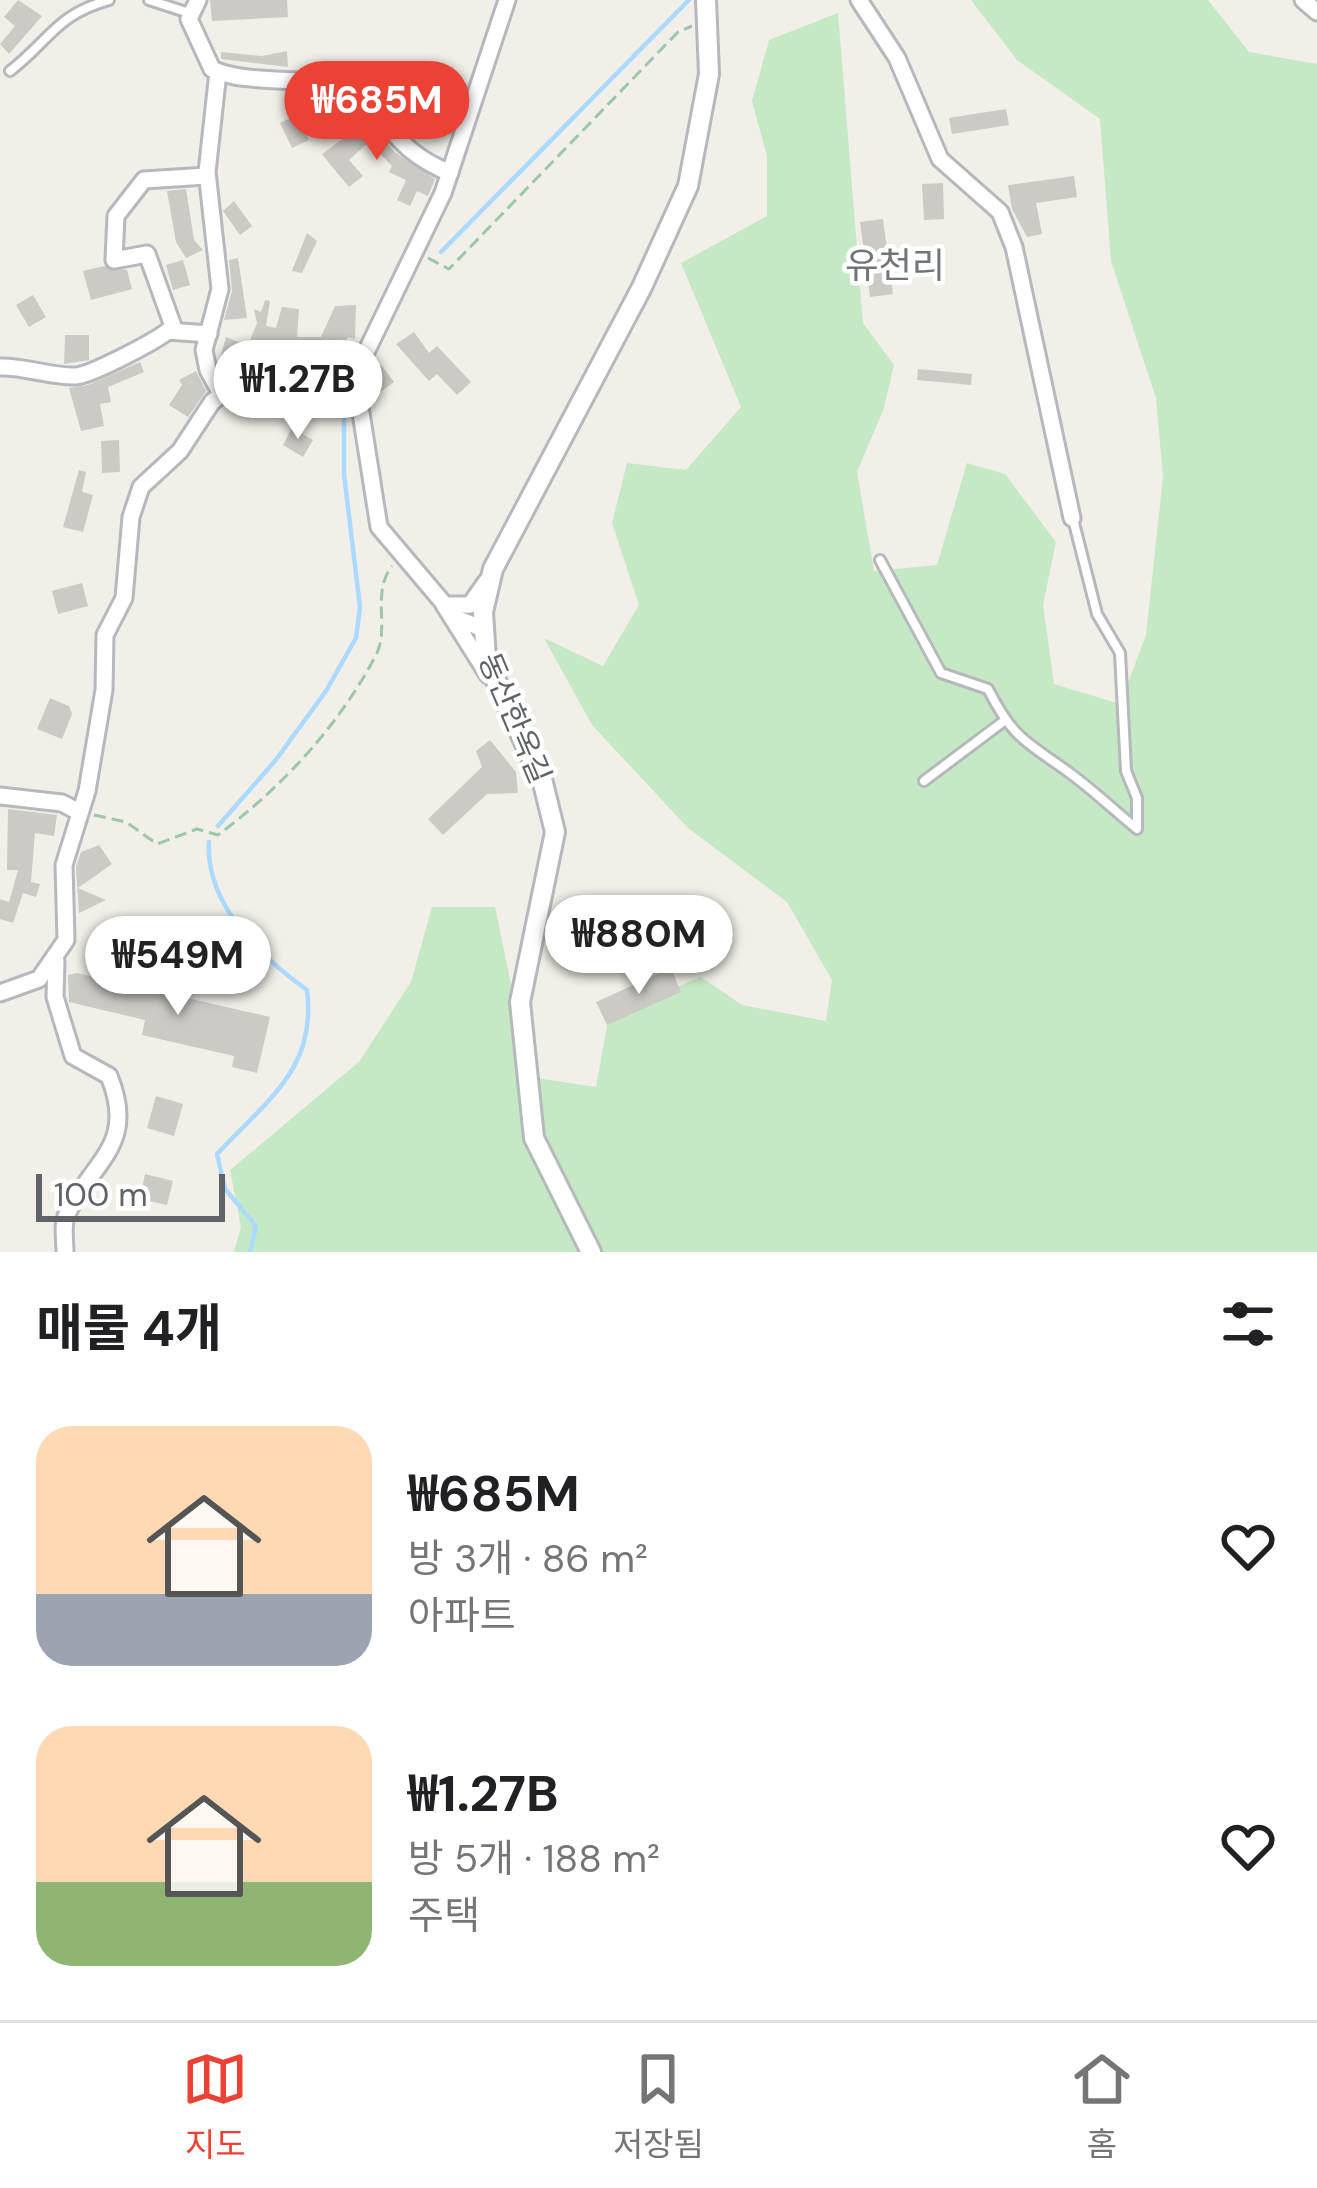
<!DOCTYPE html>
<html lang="ko">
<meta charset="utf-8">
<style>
body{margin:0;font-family:"DM Sans","Noto Sans KR",sans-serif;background:#f6f6f6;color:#202124;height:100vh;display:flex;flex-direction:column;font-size:45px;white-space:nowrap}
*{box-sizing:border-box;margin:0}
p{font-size:39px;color:#757577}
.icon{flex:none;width:66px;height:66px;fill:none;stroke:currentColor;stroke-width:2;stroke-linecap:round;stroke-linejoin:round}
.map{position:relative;height:1252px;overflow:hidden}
.details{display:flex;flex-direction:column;background:#fff;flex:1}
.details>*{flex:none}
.scale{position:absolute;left:36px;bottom:30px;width:189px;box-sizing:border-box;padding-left:12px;border:6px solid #5f6368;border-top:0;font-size:33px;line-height:42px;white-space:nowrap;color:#5f6368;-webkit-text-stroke:9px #fff;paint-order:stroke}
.price{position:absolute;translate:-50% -102px;padding:0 27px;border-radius:42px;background:#fff;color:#222;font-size:39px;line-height:78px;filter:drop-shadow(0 3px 6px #0008)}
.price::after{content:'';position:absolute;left:50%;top:72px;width:36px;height:27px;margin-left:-18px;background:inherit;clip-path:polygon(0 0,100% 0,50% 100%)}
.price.current{background:#ea4335;color:#fff}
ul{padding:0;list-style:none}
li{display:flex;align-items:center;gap:36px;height:300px;padding:0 36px}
li span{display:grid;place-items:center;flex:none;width:336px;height:240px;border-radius:36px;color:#555}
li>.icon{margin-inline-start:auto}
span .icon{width:144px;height:144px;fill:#fffc;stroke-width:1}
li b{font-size:51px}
h2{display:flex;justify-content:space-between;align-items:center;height:144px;padding:0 36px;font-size:51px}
.menu{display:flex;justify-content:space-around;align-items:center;height:168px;border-top:3px solid #e0e0e0;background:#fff;font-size:33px;color:#757577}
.menu a{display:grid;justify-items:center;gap:6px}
.menu .current{color:#ea4335}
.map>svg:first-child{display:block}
.green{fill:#c5e8c5}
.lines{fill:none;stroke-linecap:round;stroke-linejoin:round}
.stream{stroke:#aadaff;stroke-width:4.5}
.building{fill:#cccac5}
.service-casing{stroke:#b5b8bc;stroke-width:14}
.minor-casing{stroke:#b5b8bc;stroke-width:21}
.tertiary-casing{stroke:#b5b8bc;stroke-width:24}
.path{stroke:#9cc7a9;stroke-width:3;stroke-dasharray:12 6;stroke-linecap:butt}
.service{stroke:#fff;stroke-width:8}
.minor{stroke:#fff;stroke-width:15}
.tertiary{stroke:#fff;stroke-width:18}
.labels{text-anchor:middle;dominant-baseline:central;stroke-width:9;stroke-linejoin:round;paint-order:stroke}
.street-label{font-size:30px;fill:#5f6368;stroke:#fff}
.quarter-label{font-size:36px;fill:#70757a;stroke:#fff}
</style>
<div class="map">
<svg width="1317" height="1252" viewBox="0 0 1317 1252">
<rect width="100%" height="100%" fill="#f1efe8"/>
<!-- green -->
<path class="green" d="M971 0H1208L1249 52 1317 64V1252H234L241 1227 230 1170 359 1062 411 982 432 907H495L530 1077 596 1087 609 1015 701 977 742 1005 826 1021 832 980 787 902 688 828 592 725 544 638 603 666 639 605 612 523 627 463 686 470 741 407 681 263 767 216V156L752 101 769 40 838 13 863 323 894 365 884 408 857 472 874 571 937 565 967 463 1005 474 1056 542 1043 605 1054 684 1120 704 1146 635 1163 477 1156 398 1111 261 1100 119 1017 60Z"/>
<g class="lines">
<!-- stream -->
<g class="stream">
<path d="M441 252 689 0"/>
<path d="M218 826 275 761 326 691 356 638 360 607 344 474V400"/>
<path d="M209 842C205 904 261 957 307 990 317 1069 267 1100 217 1154L225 1189 256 1226 250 1252"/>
</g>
</g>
<!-- building -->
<g class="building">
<path d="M18 0 42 16 9 54 0 44 15 26 4 17Z"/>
<path d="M210 0H287L288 17 212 21Z"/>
<path d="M287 51 288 67 221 59V52L262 56Z"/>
<path d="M1006 109 1009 125 952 134 949 118Z"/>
<path d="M297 115 309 140 292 148 280 123Z"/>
<path d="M366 121 396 153 435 179 428 196 417 191 410 206 397 200 406 180 389 172 392 166 369 142 349 160 363 176 349 187 329 163 322 154Z"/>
<path d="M1074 176 1077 197 1036 203 1042 234 1027 237 1012 209 1008 185Z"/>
<path d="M943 183 944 219 924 220 922 184Z"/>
<path d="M186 189 194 240 203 250 186 258 176 242 167 191Z"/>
<path d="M234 201 252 226 240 235 223 211Z"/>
<path d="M883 219 893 294 870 297 860 222Z"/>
<path d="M307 233 317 241 302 273 292 271Z"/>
<path d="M238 258 247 318 224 320 232 291 229 260Z"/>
<path d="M183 260 190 285 173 290 166 265Z"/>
<path d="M104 266 127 270 132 289 91 300 83 271Z"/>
<path d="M33 295 46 317 29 327 16 305Z"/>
<path d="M265 300 270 301 266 326 276 328 282 307 299 309 297 337H321L335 306 356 305 355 339 348 337 339 360 310 349 309 364 285 363V374L235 356 231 367 219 362 226 337 248 346 257 323 254 309 261 312Z"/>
<path d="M414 332 429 353 437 346 471 382 457 395 437 374 429 381 396 344Z"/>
<path d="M65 335H89V360L64 364Z"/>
<path d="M140 362 144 372 108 387 111 402 100 404 104 426 81 431 69 388 88 385Z"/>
<path d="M381 365 394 382 376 395 367 377Z"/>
<path d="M918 369 972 374 971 385 917 380Z"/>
<path d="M196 371 206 391 188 417 169 405 182 385 179 380Z"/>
<path d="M292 428 313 440 303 457 283 445Z"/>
<path d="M119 440 120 472 102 473 101 441Z"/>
<path d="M79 470 86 472 82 492 93 495 83 532 63 527Z"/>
<path d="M82 583 88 606 58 614 52 591Z"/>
<path d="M50 698 69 706 72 714 62 739 37 729Z"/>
<path d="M490 740 516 772 518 793 487 794 443 835 428 819 482 767 476 751Z"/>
<path d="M8 809 57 815 54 836 35 833 31 882 40 884 36 897 23 893 13 923 0 919V899L9 902 18 870H7Z"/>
<path d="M99 845 112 864 78 888 106 900 79 913 76 867 81 852Z"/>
<path d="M671 968 681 992 607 1025 596 1002Z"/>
<path d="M77 973 270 1017 257 1073 232 1067 234 1056 142 1035 145 1020 69 1002 68 975Z"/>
<path d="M156 1096 183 1104 174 1136 147 1128Z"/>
<path d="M145 1174 173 1181 167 1205 140 1199Z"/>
</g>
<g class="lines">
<defs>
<g id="service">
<path d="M149 0 189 13"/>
<path d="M10 71C51 39 56 15 109 0"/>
<path d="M880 560 941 673 988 689C1015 742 1028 742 1071 774 1094 791 1115 811 1137 829V798L1126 771 1120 653 1097 614 1073 519"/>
<path d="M924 781 1004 721"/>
</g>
<g id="minor">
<path d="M198 0 189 19 212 69C248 87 325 74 350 91 392 120 392 149 450 173"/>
<path d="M859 0 897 58 940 159 1000 212 1014 247 1072 518"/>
<path d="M1303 0 1317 12"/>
<path d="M218 72 207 172 220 289 204 350 208 370 221 394"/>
<path d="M174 329 147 254 114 260 116 216 144 180 207 176"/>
<path d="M0 367C25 366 50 377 76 376 91 375 154 342 168 331L209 334"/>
<path d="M486 582 470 605H444L488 675"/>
<path d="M483 629 456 618 379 527 355 375 443 193 507 0"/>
<path d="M0 796 62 803 79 812"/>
<path d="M56 961 55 997 73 1056 109 1076C137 1145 94 1159 67 1214 62 1224 65 1240 65 1252"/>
<path d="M0 993 39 979 66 940 64 865 87 791 104 690 105 635 124 598 131 517 141 487 180 451 212 402 226 391 263 384 323 391 356 388"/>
</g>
<path id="tertiary" d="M591 1252 534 1138 520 1002 555 832 543 783 486 659 483 612 493 569 642 287 688 186 709 74 706 0"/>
</defs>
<!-- service casing -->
<use href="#service" class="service-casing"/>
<!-- minor casing -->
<use href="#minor" class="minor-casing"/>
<!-- tertiary casing -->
<use href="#tertiary" class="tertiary-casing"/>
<!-- path -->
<g class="path">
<path d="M428 258 449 269 678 32 692 26"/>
<path d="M94 815 126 822 157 844 197 829 218 835C281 788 339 726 376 655 390 629 371 592 392 566"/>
</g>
<!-- service -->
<use href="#service" class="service"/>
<!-- minor -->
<use href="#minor" class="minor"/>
<!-- tertiary -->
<use href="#tertiary" class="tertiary"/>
</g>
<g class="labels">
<!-- street labels -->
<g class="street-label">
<text transform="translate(515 718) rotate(67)">동산한옥길</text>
</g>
<!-- quarter labels -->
<g class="quarter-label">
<text x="895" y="265">유천리</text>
</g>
</g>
</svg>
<div class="scale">100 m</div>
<b class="price current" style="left:377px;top:163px">₩685M</b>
<b class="price" style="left:298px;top:442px">₩1.27B</b>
<b class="price" style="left:639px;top:997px">₩880M</b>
<b class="price" style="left:178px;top:1018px">₩549M</b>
</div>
<section class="details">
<h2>매물 4개<svg class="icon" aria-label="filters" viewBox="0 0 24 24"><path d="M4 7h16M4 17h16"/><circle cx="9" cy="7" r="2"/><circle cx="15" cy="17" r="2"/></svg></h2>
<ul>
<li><span style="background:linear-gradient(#ffd9b3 70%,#9aa5b1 0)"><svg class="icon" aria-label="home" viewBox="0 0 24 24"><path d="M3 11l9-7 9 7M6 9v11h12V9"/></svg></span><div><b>₩685M</b><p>방 3개 · 86 m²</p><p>아파트</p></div><svg class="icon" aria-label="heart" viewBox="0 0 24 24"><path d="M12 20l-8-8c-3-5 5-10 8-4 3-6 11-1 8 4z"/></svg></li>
<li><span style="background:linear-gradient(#ffd9b3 65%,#8fb573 0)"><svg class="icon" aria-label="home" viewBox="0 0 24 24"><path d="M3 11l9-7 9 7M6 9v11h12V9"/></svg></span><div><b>₩1.27B</b><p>방 5개 · 188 m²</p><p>주택</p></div><svg class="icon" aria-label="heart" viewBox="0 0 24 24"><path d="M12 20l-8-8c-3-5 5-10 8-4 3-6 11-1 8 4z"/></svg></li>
</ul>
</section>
<nav class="menu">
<a class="current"><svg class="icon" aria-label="map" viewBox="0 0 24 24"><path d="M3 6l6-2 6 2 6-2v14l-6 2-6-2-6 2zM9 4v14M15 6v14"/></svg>지도</a>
<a><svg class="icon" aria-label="saved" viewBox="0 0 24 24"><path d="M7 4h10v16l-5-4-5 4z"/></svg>저장됨</a>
<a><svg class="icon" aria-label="home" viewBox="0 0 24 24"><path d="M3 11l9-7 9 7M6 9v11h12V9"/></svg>홈</a>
</nav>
